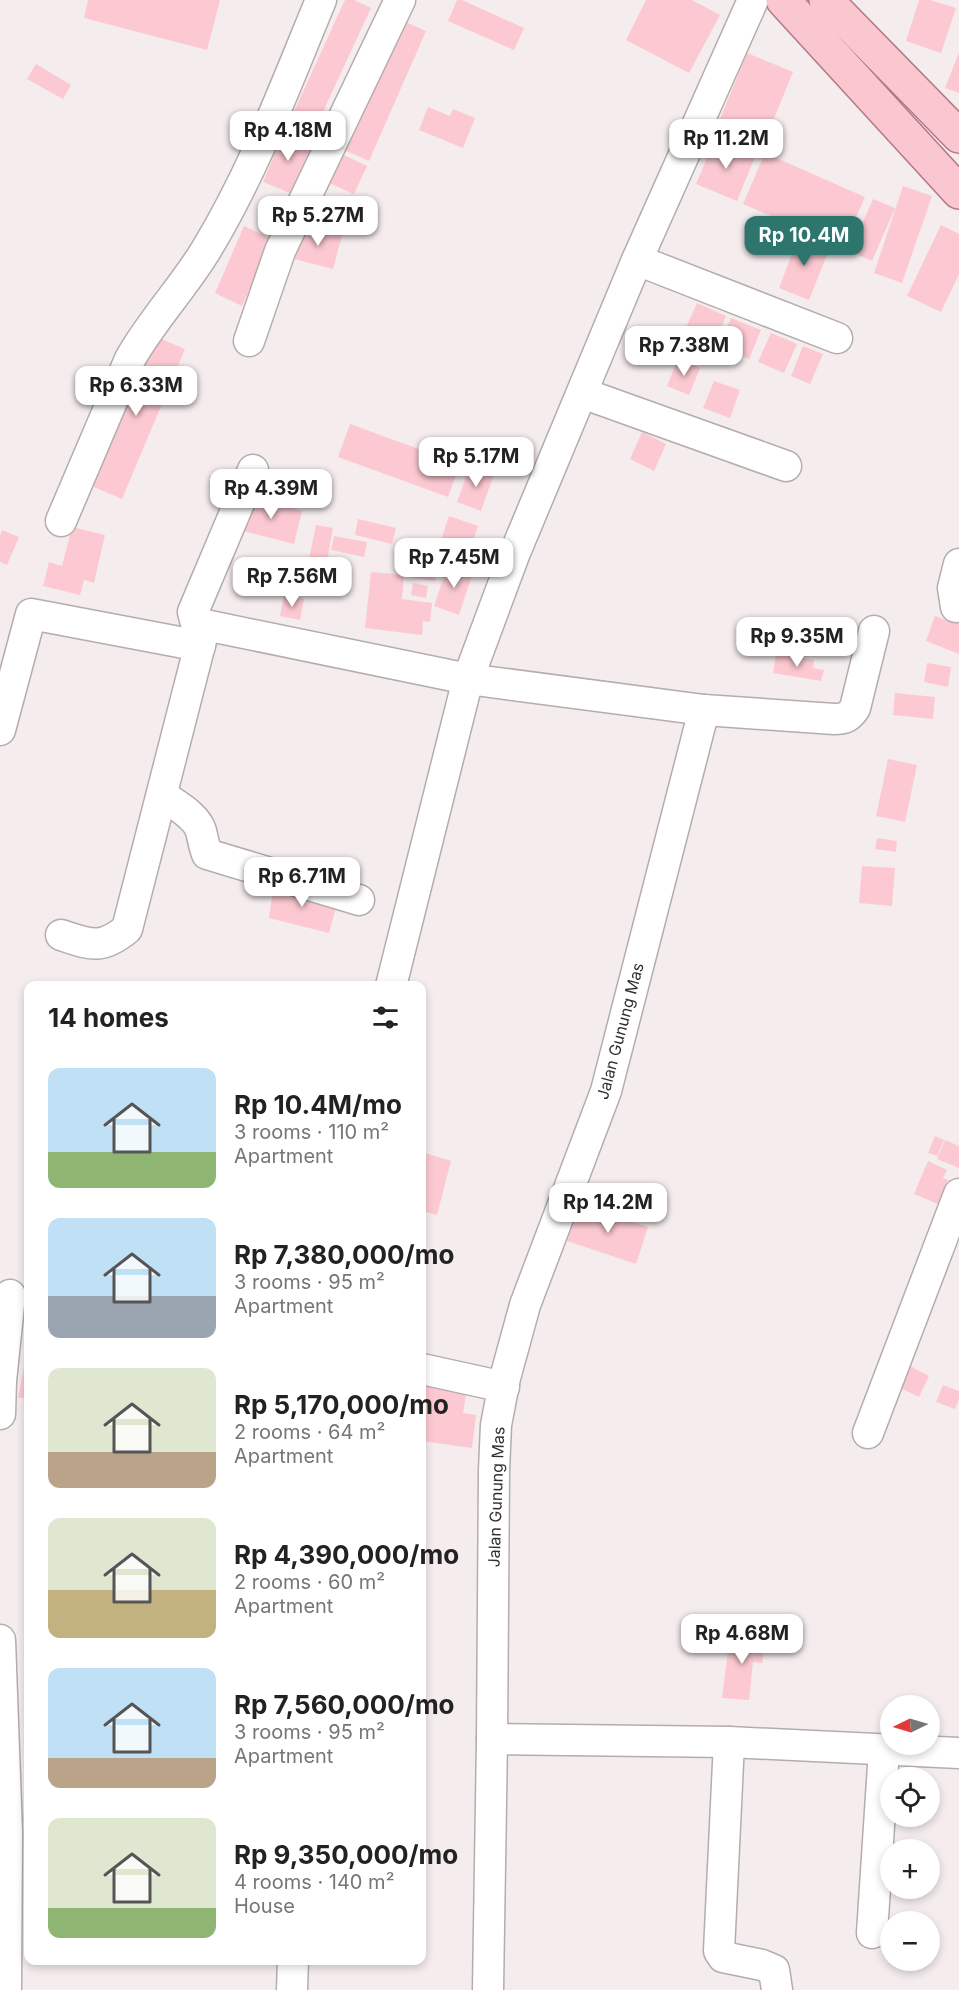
<!DOCTYPE html>
<meta charset="utf-8">
<style>
body{margin:0;font-family:Inter,sans-serif;background:#f2f2f2;color:#222;height:100vh;display:flex;flex-direction:column;font-size:22px;white-space:nowrap}
*{box-sizing:border-box;margin:0}
p{font-size:20px;color:#767676}
.icon{flex:none;width:33px;height:33px;fill:none;stroke:currentColor;stroke-width:2;stroke-linecap:round;stroke-linejoin:round}
.map{position:relative;flex:1;overflow:hidden}
.drawer{position:absolute;left:24px;top:981px;width:402px;height:984px;display:flex;flex-direction:column;background:#fff;border-radius:12px;box-shadow:0 3px 9px #0003}
.drawer>*{flex:none}
.needle{width:39px;rotate:265deg}
.controls{position:absolute;left:880px;top:1695px;display:grid;gap:12px}
.controls a{display:grid;place-items:center;width:60px;height:60px;border-radius:50%;background:#fff;box-shadow:0 3px 9px #0003;font-size:30px}
.price{position:absolute;translate:-50% -51px;padding:0 14px;border-radius:12px;background:#fff;color:#222;font-size:20px;line-height:39px;filter:drop-shadow(0 2px 3px #0008)}
.price::after{content:'';position:absolute;left:50%;top:36px;width:18px;height:14px;margin-left:-9px;background:inherit;clip-path:polygon(0 0,100% 0,50% 100%)}
.price.active{background:#2d756d;color:#fff}
ul{padding:0;list-style:none}
li{display:flex;align-items:center;gap:18px;height:150px;padding:0 24px}
li span{display:grid;place-items:center;flex:none;width:168px;height:120px;border-radius:12px;color:#555}
li>.icon{margin-inline-start:auto}
span .icon{width:72px;height:72px;fill:#fffc;stroke-width:1}
li b{font-size:26px}
h2{display:flex;justify-content:space-between;align-items:center;height:72px;padding:0 24px;font-size:26px}
.map>svg:first-child{display:block}
.building{fill:#fcc9d2}
.lines{fill:none;stroke-linecap:round;stroke-linejoin:round}
.minor-casing{stroke:#b4acad;stroke-width:33}
.major-casing{stroke:#b17985;stroke-width:36}
.minor{stroke:#fff;stroke-width:30}
.major{stroke:#fac7d1;stroke-width:33}
.labels{text-anchor:middle;dominant-baseline:central;stroke-width:4.5;stroke-linejoin:round;paint-order:stroke}
.street-label{font-size:16px;fill:#322f30;stroke:#fff}
</style>
<div class="map">
<svg width="959" height="1990" viewBox="0 0 959 1990">
<rect width="100%" height="100%" fill="#f5ecee"/>
<!-- building -->
<g class="building">
<path d="M88 0H220L207 50 84 18Z"/>
<path d="M345 0H354L371 8 315 129 291 118Z"/>
<path d="M457 0H462L524 28 514 50 448 21Z"/>
<path d="M646 0H692L720 15 689 73 626 40Z"/>
<path d="M919 0H930L956 8 941 53 906 41Z"/>
<path d="M394 17 426 31 369 161 337 147Z"/>
<path d="M959 52V93L945 88Z"/>
<path d="M747 53 793 72 762 148 716 129Z"/>
<path d="M36 64 71 85 63 99 27 79Z"/>
<path d="M428 107 450 116 453 109 475 118 463 148 419 130Z"/>
<path d="M285 130 313 142 292 194 263 182Z"/>
<path d="M715 139 755 157 737 201 696 184Z"/>
<path d="M335 151 367 166 354 194 322 180Z"/>
<path d="M765 153 865 197 843 247 743 204Z"/>
<path d="M903 186 932 196 902 283 874 273Z"/>
<path d="M873 199 895 208 872 261 850 251Z"/>
<path d="M302 224 342 235 333 269 294 259Z"/>
<path d="M941 225 959 234V274L941 312 907 296Z"/>
<path d="M244 226 272 239 242 306 215 293Z"/>
<path d="M799 235 830 247 809 300 779 288Z"/>
<path d="M697 303 726 316 715 343 685 330Z"/>
<path d="M731 318 761 330 749 359 719 346Z"/>
<path d="M771 333 797 344 784 373 758 362Z"/>
<path d="M150 334 185 349 122 499 87 484Z"/>
<path d="M803 346 823 354 810 384 791 376Z"/>
<path d="M678 359 700 368 689 395 667 386Z"/>
<path d="M714 381 740 390 730 418 703 408Z"/>
<path d="M350 424 460 464 448 497 338 457Z"/>
<path d="M642 432 666 444 654 471 630 459Z"/>
<path d="M470 466 494 474 481 511 457 502Z"/>
<path d="M248 496 302 511 294 544 239 530Z"/>
<path d="M449 516 478 526 466 562 437 552Z"/>
<path d="M358 519 396 528 392 544 355 535Z"/>
<path d="M316 525 333 528 326 567 308 564Z"/>
<path d="M72 527 105 535 94 583 84 580 80 595 43 586 49 562 62 566Z"/>
<path d="M2 530 19 537 7 565 0 562V536Z"/>
<path d="M334 536 367 542 364 557 331 550Z"/>
<path d="M417 553 439 556 435 581 413 578Z"/>
<path d="M285 558 299 560 295 588 280 585Z"/>
<path d="M448 564 473 572 459 615 434 606Z"/>
<path d="M371 572 404 575 402 599 432 603 430 622 423 621 422 635 365 628Z"/>
<path d="M413 583 428 586 426 598 411 595Z"/>
<path d="M284 595 304 599 300 620 280 616Z"/>
<path d="M951 611 959 614V654L926 641 935 616 947 620Z"/>
<path d="M776 654 814 660 813 668 824 670 821 681 773 673Z"/>
<path d="M927 663 951 667 948 687 924 682Z"/>
<path d="M895 693 935 697 933 719 893 715Z"/>
<path d="M888 759 917 765 905 822 876 816Z"/>
<path d="M877 838 897 841 896 852 875 849Z"/>
<path d="M862 866 895 868 892 906 859 903Z"/>
<path d="M274 883 338 900 329 933 269 918Z"/>
<path d="M935 1136 944 1140 937 1156 928 1153Z"/>
<path d="M945 1140 959 1146V1168L937 1159Z"/>
<path d="M422 1152 451 1161 437 1215 422 1211Z"/>
<path d="M928 1161 947 1170 943 1178 948 1180 938 1204 914 1194Z"/>
<path d="M579 1204 648 1227 636 1264 567 1241Z"/>
<path d="M25 1362H28V1398H18Z"/>
<path d="M908 1365 929 1376 919 1397 898 1387Z"/>
<path d="M422 1381 467 1388 463 1413 476 1415 472 1448 422 1441Z"/>
<path d="M943 1385 959 1391V1399L955 1409 936 1402Z"/>
<path d="M730 1635 766 1638 762 1663 753 1662 749 1700 722 1698Z"/>
<path d="M25 1795 28 1796V1822H23Z"/>
</g>
<g class="lines">
<defs>
<g id="minor">
<path d="M637 260 837 338"/>
<path d="M249 341 280 251 400 0"/>
<path d="M582 393 786 466"/>
<path d="M253 470 193 612 195 620 205 625 468 679 704 710 834 719C845 719 849 717 855 708L874 631"/>
<path d="M61 521 130 359C152 320 183 288 206 250 254 171 286 84 321 0"/>
<path d="M956 607 953 588 959 564"/>
<path d="M0 730 31 614 200 646"/>
<path d="M162 795C174 804 196 815 201 831 203 839 204 846 207 854L359 900"/>
<path d="M61 935C92 945 101 950 127 929L205 625"/>
<path d="M391 986 468 679 514 555 637 260 753 0"/>
<path d="M422 1369 504 1387"/>
<path d="M0 1414 1 1381 10 1295"/>
<path d="M868 1433 959 1194"/>
<path d="M0 1640 7 1832 6 1990"/>
<path d="M492 1739 729 1742 959 1753"/>
<path d="M729 1742 719 1951 723 1957 762 1965 774 1970 777 1990"/>
<path d="M872 1933 884 1750"/>
<path d="M292 1990 293 1960"/>
<path d="M488 1990 492 1739 494 1470 496 1425 505 1378 525 1305 606 1091 704 710"/>
</g>
<g id="major">
<path d="M783 0 959 192"/>
<path d="M826 0 959 136"/>
</g>
</defs>
<!-- minor casing -->
<use href="#minor" class="minor-casing"/>
<!-- major casing -->
<use href="#major" class="major-casing"/>
<!-- minor -->
<use href="#minor" class="minor"/>
<!-- major -->
<use href="#major" class="major"/>
</g>
<g class="labels">
<!-- street labels -->
<g class="street-label">
<text transform="translate(620 1031) rotate(-75)">Jalan Gunung Mas</text>
<text transform="translate(496 1497) rotate(-88)">Jalan Gunung Mas</text>
</g>
</g>
</svg>
<div class="controls">
<a><svg class="needle" viewBox="-14 -14 28 28"><path d="M0-13l5 13h-10z" fill="#e53935"/><path d="M0 13l5-13h-10z" fill="#767676"/></svg></a>
<a><svg class="icon" aria-label="locate" viewBox="0 0 24 24"><circle cx="12" cy="12" r="6"/><path d="M12 2v4M12 18v4M2 12h4M18 12h4"/></svg></a>
<a>+</a>
<a>−</a>
</div>
<b class="price" style="left:288px;top:162px">Rp 4.18M</b>
<b class="price" style="left:726px;top:170px">Rp 11.2M</b>
<b class="price" style="left:318px;top:247px">Rp 5.27M</b>
<b class="price active" style="left:804px;top:267px">Rp 10.4M</b>
<b class="price" style="left:684px;top:377px">Rp 7.38M</b>
<b class="price" style="left:136px;top:417px">Rp 6.33M</b>
<b class="price" style="left:476px;top:488px">Rp 5.17M</b>
<b class="price" style="left:271px;top:520px">Rp 4.39M</b>
<b class="price" style="left:454px;top:589px">Rp 7.45M</b>
<b class="price" style="left:292px;top:608px">Rp 7.56M</b>
<b class="price" style="left:797px;top:668px">Rp 9.35M</b>
<b class="price" style="left:302px;top:908px">Rp 6.71M</b>
<b class="price" style="left:608px;top:1234px">Rp 14.2M</b>
<b class="price" style="left:742px;top:1665px">Rp 4.68M</b>
<section class="drawer">
<h2>14 homes<svg class="icon" aria-label="filters" viewBox="0 0 24 24"><path d="M4 7h16M4 17h16"/><circle cx="9" cy="7" r="2"/><circle cx="15" cy="17" r="2"/></svg></h2>
<ul>
<li><span style="background:linear-gradient(#bfe0f5 70%,#8fb573 0)"><svg class="icon" aria-label="home" viewBox="0 0 24 24"><path d="M3 11l9-7 9 7M6 9v11h12V9"/></svg></span><div><b>Rp 10.4M/mo</b><p>3 rooms · 110 m²</p><p>Apartment</p></div></li>
<li><span style="background:linear-gradient(#bfe0f5 65%,#9aa5b1 0)"><svg class="icon" aria-label="home" viewBox="0 0 24 24"><path d="M3 11l9-7 9 7M6 9v11h12V9"/></svg></span><div><b>Rp 7,380,000/mo</b><p>3 rooms · 95 m²</p><p>Apartment</p></div></li>
<li><span style="background:linear-gradient(#dfe7d0 70%,#b9a48a 0)"><svg class="icon" aria-label="home" viewBox="0 0 24 24"><path d="M3 11l9-7 9 7M6 9v11h12V9"/></svg></span><div><b>Rp 5,170,000/mo</b><p>2 rooms · 64 m²</p><p>Apartment</p></div></li>
<li><span style="background:linear-gradient(#dfe7d0 60%,#c2b280 0)"><svg class="icon" aria-label="home" viewBox="0 0 24 24"><path d="M3 11l9-7 9 7M6 9v11h12V9"/></svg></span><div><b>Rp 4,390,000/mo</b><p>2 rooms · 60 m²</p><p>Apartment</p></div></li>
<li><span style="background:linear-gradient(#bfe0f5 75%,#b9a48a 0)"><svg class="icon" aria-label="home" viewBox="0 0 24 24"><path d="M3 11l9-7 9 7M6 9v11h12V9"/></svg></span><div><b>Rp 7,560,000/mo</b><p>3 rooms · 95 m²</p><p>Apartment</p></div></li>
<li><span style="background:linear-gradient(#dfe7d0 75%,#8fb573 0)"><svg class="icon" aria-label="home" viewBox="0 0 24 24"><path d="M3 11l9-7 9 7M6 9v11h12V9"/></svg></span><div><b>Rp 9,350,000/mo</b><p>4 rooms · 140 m²</p><p>House</p></div></li>
</ul>
</section>
</div>
